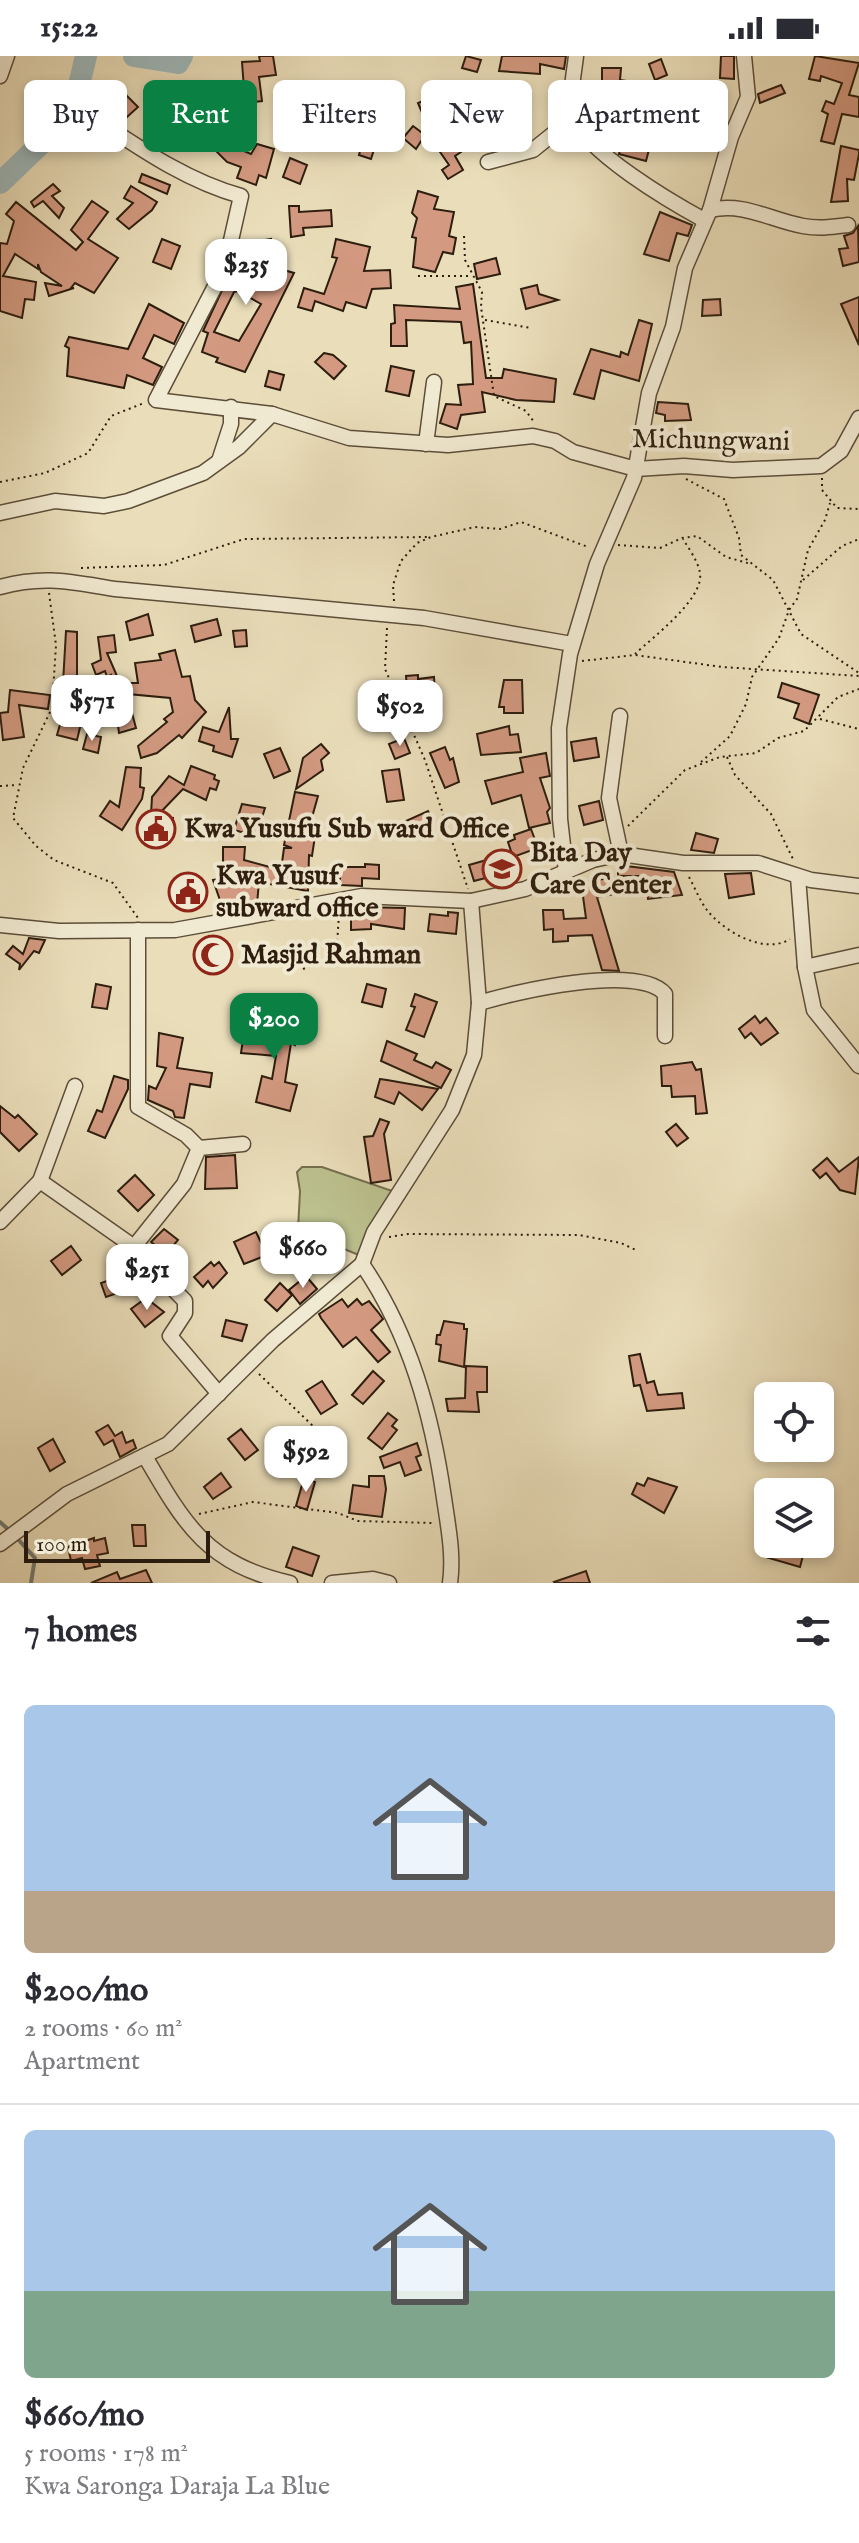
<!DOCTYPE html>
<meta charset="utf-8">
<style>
body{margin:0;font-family:"IM FELL English",serif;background:#f7f7f7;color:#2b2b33;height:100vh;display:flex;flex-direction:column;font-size:30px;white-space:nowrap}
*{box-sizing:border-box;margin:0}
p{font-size:26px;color:#7c7c81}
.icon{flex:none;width:44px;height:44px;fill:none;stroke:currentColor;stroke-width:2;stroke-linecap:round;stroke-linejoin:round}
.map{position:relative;height:1527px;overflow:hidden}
.drawer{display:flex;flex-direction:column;background:#fff;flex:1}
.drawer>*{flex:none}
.guide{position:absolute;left:24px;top:24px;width:812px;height:72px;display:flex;gap:16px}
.buttons{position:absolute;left:754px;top:1326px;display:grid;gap:16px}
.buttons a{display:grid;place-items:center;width:80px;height:80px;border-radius:12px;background:#fff;box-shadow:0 4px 12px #0003;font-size:40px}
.scale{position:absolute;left:24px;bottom:20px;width:186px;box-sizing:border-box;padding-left:8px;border:4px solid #2d1d0e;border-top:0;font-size:22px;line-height:28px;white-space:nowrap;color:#2d1d0e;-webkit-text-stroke:6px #f1ead2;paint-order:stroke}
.price{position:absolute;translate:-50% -68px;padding:0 18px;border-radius:16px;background:#fff;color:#222;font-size:26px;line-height:52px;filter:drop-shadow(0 2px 4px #0008)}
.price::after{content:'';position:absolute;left:50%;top:48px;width:24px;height:18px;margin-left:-12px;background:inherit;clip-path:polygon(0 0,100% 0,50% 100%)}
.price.selected{background:#0b8043;color:#fff}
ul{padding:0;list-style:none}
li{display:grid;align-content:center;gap:16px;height:424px;padding:0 24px}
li+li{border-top:2px solid #e1e1e2}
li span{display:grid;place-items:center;height:248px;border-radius:12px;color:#555}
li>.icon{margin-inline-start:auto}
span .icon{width:144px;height:144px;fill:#fffc;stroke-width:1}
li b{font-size:34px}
h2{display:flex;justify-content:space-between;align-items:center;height:96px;padding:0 24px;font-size:34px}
.tag{padding:0 28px;border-radius:12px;background:#fff;box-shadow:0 4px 12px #0003;font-size:28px;line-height:72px}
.tag.selected{background:#0b8043;color:#fff}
.status{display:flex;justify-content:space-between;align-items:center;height:56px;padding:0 40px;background:#fff;direction:ltr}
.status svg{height:22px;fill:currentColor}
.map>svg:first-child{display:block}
.green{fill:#bbc08d;stroke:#746e4e;stroke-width:2}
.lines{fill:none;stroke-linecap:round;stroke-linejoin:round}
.stream{stroke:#717b76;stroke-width:4}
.river{stroke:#9eb9bc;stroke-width:22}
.building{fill:#d39a81;stroke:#2d1d0e;stroke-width:2;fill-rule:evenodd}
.minor-casing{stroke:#5c4d39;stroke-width:17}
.path{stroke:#2d1d0e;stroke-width:2;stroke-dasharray:2 4;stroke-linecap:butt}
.minor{stroke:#f1ead2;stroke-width:14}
.labels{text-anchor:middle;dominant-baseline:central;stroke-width:8;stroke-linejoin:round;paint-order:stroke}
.street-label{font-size:28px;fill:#2d1d0e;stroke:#f1ead2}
.poi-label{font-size:28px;font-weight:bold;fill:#2d1d0e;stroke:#f1ead2;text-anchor:start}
</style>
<div class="status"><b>15:22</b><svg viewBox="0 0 49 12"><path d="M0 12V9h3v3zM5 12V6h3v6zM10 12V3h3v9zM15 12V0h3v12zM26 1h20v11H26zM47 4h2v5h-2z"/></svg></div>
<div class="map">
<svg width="859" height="1527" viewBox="0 0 859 1527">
<rect width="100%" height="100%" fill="#eadeba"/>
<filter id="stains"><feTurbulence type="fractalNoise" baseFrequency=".0025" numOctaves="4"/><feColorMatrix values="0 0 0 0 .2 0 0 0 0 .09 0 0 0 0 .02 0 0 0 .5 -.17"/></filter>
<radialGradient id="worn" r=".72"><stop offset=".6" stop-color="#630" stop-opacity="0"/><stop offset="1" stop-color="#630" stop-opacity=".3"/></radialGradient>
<!-- green -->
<path class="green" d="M302 1111H322L404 1139 366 1202 298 1174 300 1135 297 1116Z"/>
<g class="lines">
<!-- stream -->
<g class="stream">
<path d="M0 1466 10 1475"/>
<path d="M16 1481 35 1502 31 1527"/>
</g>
<!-- river -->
<g class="river">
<path d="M134 0 178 7 182 0"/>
<path d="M0 127 72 58 86 0"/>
</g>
</g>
<!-- building -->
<g class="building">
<path d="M259 0H273L276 19 259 21 262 45 245 47 242 6 260 5Z"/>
<path d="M466 0 481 4 477 16 462 12Z"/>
<path d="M502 0H566L564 13 540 8V18L499 15Z"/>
<path d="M721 0H734V23L720 22Z"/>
<path d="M815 0 859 7 849 39 859 41V61L842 58 834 88 821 85 828 58 822 55 826 45 834 48 842 27 821 20 820 25 809 23Z"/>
<path d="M661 3 667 19 655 24 649 8Z"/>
<path d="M602 12H621L620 24 647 28 645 60H614L615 35H602Z"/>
<path d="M312 29 326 44 313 56 299 41Z"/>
<path d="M781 29 785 37 760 47 758 38Z"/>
<path d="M119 32 138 51 127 61 119 55 108 39Z"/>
<path d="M498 32 526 59 520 67 463 48 455 73 439 69 448 40 458 45 462 34 494 43Z"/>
<path d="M697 38H713L707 64 713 66 706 85 689 79 691 74 686 72Z"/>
<path d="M435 40 439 52 423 59 418 47Z"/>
<path d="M367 60 383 65 371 103 359 99 360 95 336 88 337 83 330 81 333 70 362 78Z"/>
<path d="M498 68 490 76 506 75 507 86 487 87 488 91 478 94 476 86 455 100 463 114 448 123 442 114 449 109 438 93 455 81Z"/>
<path d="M232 70 227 88 251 98 257 88 274 93 266 122 259 119 256 129 237 122 241 111 227 106 214 93Z"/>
<path d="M413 70 425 79 416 93 403 82Z"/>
<path d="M624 76 652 82 646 105 619 98Z"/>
<path d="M841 90 859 94V98L854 124 847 123 848 145 831 146Z"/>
<path d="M290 102 307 109 300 128 283 121Z"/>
<path d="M142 118 170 129 167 138 139 126Z"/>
<path d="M53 128 60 135 52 140 64 152 59 162 43 145 34 151 31 146Z"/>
<path d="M131 130 157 146 152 154 129 173 117 163 133 147 124 142Z"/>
<path d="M418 135 438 141 434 153 454 156 449 180 456 182 453 198 443 196 435 216 413 211 416 182 412 181 417 162 412 157Z"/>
<path d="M92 145 108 156 88 183 118 202 94 237 75 227 71 232H74L49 240 45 227 62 230 41 216 38 208V213L15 198 3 220 36 226 34 244 25 243 22 262 0 255V187L7 188 14 165 6 158 16 146 76 194 83 186 71 174Z"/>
<path d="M289 150H299V156L331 154 332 170 303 172 304 179 291 181Z"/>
<path d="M660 156 692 169 688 180 677 177 669 205 644 198Z"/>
<path d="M858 170 859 206 843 210 839 193 848 192 844 180 853 177Z"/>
<path d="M162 183 180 190 171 213 153 206Z"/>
<path d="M271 183 275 209 270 210 294 217 245 316 216 306 218 302 202 296 208 277 203 275 237 202 252 206 248 187ZM238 235 261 248 239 285 214 276 234 236Z"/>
<path d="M336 183 370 191 364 215 390 214 391 232 372 233 366 252 346 246 343 255 315 245 312 255 298 251 304 232 324 238 337 202 332 201Z"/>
<path d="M496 202 500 218 477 223 474 208Z"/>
<path d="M473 228 486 322H502L504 313 556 323 554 346 516 344 482 336 485 356 461 359 457 373 440 367 446 348 461 349 458 329 473 328 471 286 464 287 461 266 406 264 407 290H391V268L395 267 394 249 460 253 456 231Z"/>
<path d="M537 229 539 238 558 244 526 253 521 233Z"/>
<path d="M859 241V289L841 248Z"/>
<path d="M720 243 721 259 702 260 703 244Z"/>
<path d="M149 248 184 267 174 288 154 279 143 302 162 311 153 329 127 319 124 332 67 320 69 292 65 290 69 281 128 293Z"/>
<path d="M639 264 652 268 639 325 601 314 594 343 574 338 591 293 620 301 621 296 628 299Z"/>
<path d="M324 297 333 299 346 310 334 323 315 306Z"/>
<path d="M391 310 414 315 409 340 386 335Z"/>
<path d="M269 315 284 319 280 334 265 330Z"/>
<path d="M658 346 688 348 691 364 665 365V359L656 357Z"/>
<path d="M148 558 153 579 130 584 126 566Z"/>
<path d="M217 563 221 579 195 586 191 570Z"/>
<path d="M246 574 247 590 235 591 233 575Z"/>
<path d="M66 575 77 576V627H63Z"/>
<path d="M114 579 116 596 107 597 120 627H138L135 607 161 604 159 598 175 594 182 621 190 620 195 644 206 656 182 682 179 679 157 697 141 702 138 690 167 666 164 663 173 656 170 642 127 638 136 672 119 677 111 619 107 621 105 615 96 619 92 608 101 604 98 581Z"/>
<path d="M418 619V623L434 621 435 640 408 642 406 620Z"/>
<path d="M504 624H522L523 657H504V651H499Z"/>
<path d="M782 627 819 639 809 668 794 662 799 648 778 641Z"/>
<path d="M10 634 50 639 48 653 19 649 24 681 3 684 0 657 8 656Z"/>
<path d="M229 651 231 683H238L232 701 213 695 214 690 199 685 203 671 219 676Z"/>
<path d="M63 658 82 663 77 684 57 679Z"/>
<path d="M509 670 510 679 518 678 521 696 481 699 477 678Z"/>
<path d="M87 678 101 681 98 697 83 693Z"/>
<path d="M404 682 410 697 395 703 389 688Z"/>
<path d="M596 682 599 701 574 705 571 686Z"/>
<path d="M321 688 329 697 321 704 323 714 296 733 303 702Z"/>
<path d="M445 691 450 704 453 702 459 726 445 732 430 697Z"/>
<path d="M280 692 290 715 274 722 264 698Z"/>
<path d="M546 697 550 720 540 722 550 752 547 756 550 767 529 772 521 739 492 748 485 725 523 716 520 702Z"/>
<path d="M191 710 215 719 214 723 219 725 216 734 210 732 206 744 183 733 156 761 173 762 172 777 150 776 152 741 169 720 184 729Z"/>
<path d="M126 711 141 712 140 731 144 732 142 743 122 774 100 760 110 745 119 751Z"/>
<path d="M399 713 404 744 387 746 382 715Z"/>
<path d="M295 736 318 740 307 779 315 780 312 800 309 799 308 835 259 826 257 848 222 850 213 824 223 822V791H245L244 804 281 814 284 792H292L284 789Z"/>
<path d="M599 745 603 764 584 769 579 750Z"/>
<path d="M242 748 265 752 256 780 234 774Z"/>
<path d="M428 755 432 764 427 766 429 770 412 778 406 765Z"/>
<path d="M531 773 538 792 513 801 508 786 515 783 514 779Z"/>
<path d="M696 777 718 783 714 797 691 794Z"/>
<path d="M504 799 509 816 474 825 469 809Z"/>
<path d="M365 808 379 809V823L362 822V830L340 829V811H365Z"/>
<path d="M618 809 674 816 682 839 648 843 645 820H618Z"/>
<path d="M751 817 754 838 729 842 725 818Z"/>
<path d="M618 821 621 837 597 841 619 915 602 914 592 879 568 880V885L553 886V873L544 874 543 854H563L564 863 586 862 581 826Z"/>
<path d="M360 851 405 852 404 873 371 868V873L351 874V855H360Z"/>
<path d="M448 856 458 857 456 878 428 875 430 858 448 860Z"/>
<path d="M209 880 227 886 220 908 202 902Z"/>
<path d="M29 882 45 884 39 897 34 895 19 914 20 908 6 898 13 890 23 898Z"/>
<path d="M96 928 111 931 107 953 92 951Z"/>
<path d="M367 928 386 933 382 951 362 946Z"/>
<path d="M415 938 437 946 424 981 406 974 415 951 411 950Z"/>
<path d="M755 960 760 967 766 962 778 977 761 989 751 977 745 982 739 973Z"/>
<path d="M283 964 301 970 295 989 291 987 285 1026 297 1029 290 1055 256 1046 262 1020 272 1023 276 1000 241 997 245 970 280 973Z"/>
<path d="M159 977 183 982 177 1012 212 1017 210 1031 190 1028 184 1062 175 1061 173 1055 148 1044 149 1030 156 1033 166 1012 157 1010Z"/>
<path d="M387 985 417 998 414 1004 432 1012 436 1006 451 1014 441 1032 381 1005Z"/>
<path d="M692 1006 696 1014 701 1013 707 1057 696 1058 695 1040 672 1041 671 1030H662L661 1010Z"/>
<path d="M114 1020 128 1024V1033L105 1082 88 1075 97 1054 102 1056Z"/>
<path d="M380 1023 387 1024 438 1033 422 1054 399 1036 394 1048 375 1041Z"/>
<path d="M0 1050 15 1062 18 1059 37 1078 19 1095 0 1076Z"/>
<path d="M380 1063 389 1066 384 1078 391 1124 371 1127 364 1081 373 1080Z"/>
<path d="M676 1068 688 1082 677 1090 666 1076Z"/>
<path d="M235 1099 237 1132 205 1133 206 1101Z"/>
<path d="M859 1101 855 1138 840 1134 826 1117 820 1122 813 1114 827 1102 839 1116Z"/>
<path d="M135 1119 154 1139 138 1155 118 1135Z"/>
<path d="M164 1173 178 1184 163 1202 153 1194 156 1190 151 1186Z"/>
<path d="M256 1176 267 1199 244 1208 234 1186Z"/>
<path d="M71 1190 81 1204 62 1219 51 1205Z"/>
<path d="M211 1206 214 1210 219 1206 227 1217 213 1232 208 1225 203 1231 194 1221Z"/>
<path d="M121 1220 126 1234 106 1241 101 1227Z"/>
<path d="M306 1220 317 1233 300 1248 289 1234Z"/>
<path d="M280 1227 292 1239 277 1255 265 1244Z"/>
<path d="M146 1242 164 1256 145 1271 131 1253Z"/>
<path d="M342 1243 348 1251 357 1243 362 1249 369 1245 378 1256 383 1263 371 1274 390 1296 378 1306 356 1281 343 1291 321 1262 319 1258Z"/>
<path d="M226 1264 247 1269 242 1285 222 1280Z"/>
<path d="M444 1265 464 1268V1273H467L464 1311 439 1305 441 1289 436 1288 437 1279H440Z"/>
<path d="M640 1298 647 1327 654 1325 658 1339 682 1337 684 1352 647 1355 640 1329 634 1330 629 1300Z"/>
<path d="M466 1310 487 1311V1336H477L479 1356 448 1355 446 1343 465 1342Z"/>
<path d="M373 1315 384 1325 363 1348 352 1339Z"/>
<path d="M322 1325 337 1348 321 1358 306 1335Z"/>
<path d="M388 1357 397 1364 392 1370 397 1374 382 1393 368 1382Z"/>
<path d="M108 1369 115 1380 122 1376 126 1387 133 1384 136 1392 120 1401 113 1384 104 1389 96 1376Z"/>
<path d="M241 1373 258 1394 245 1404 228 1383Z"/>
<path d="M53 1383 65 1406 50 1415 38 1392Z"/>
<path d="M417 1387 421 1399 416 1401 421 1414 405 1420 400 1406 384 1412 380 1401Z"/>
<path d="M283 1392 305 1401 299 1416 277 1406Z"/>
<path d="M221 1417 231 1431 213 1443 204 1431Z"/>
<path d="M369 1420H384L386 1433 382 1461 349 1457 353 1429 369 1431Z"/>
<path d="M304 1422 315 1426 307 1454 296 1450Z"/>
<path d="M648 1422 677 1431 664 1457 632 1438 637 1427 644 1430Z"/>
<path d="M132 1469H145L146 1490H134Z"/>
<path d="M94 1482V1485L105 1482 108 1497 97 1499 100 1510 85 1513 82 1502 71 1505 68 1491Z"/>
<path d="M765 1488 805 1492 800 1511 762 1500Z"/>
<path d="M293 1491 319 1500 312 1520 286 1511Z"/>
<path d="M146 1514 152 1527H91L117 1516 120 1523Z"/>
<path d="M586 1515 590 1527H555L554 1526Z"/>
</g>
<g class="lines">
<defs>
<g id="minor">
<path d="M576 0C574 18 568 45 574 62 586 96 671 146 704 164"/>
<path d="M0 20 7 0"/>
<path d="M74 45 85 56C134 88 183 124 241 140L225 211 156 344 272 358"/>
<path d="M488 106 533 94 574 61"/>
<path d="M710 154C744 146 770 164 803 170 819 173 832 171 848 169"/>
<path d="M426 388 434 326"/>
<path d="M219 405 231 368V351"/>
<path d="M0 457 55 445 104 450 128 445 203 417 239 391 272 358 349 382 448 389 533 380 555 385 573 396 636 413 684 410 733 414 821 410 841 395 859 362"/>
<path d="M0 531C44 519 71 526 115 533L424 562 572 588"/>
<path d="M620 660 609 742 621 798"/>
<path d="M566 816 560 763 559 672 570 598 597 508 634 422 649 337 673 271 685 212 710 154 731 81 748 41 744 0"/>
<path d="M798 821 805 911 814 954 859 1010"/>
<path d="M0 869 59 875 175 874 362 840 471 845 525 833 593 804 621 798 683 807H758L811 824 859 830"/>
<path d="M138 874V1051L186 1079 199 1092"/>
<path d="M805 911 859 899"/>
<path d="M479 947C514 936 639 907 665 938V980"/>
<path d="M40 1125 127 1186 185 1245V1257L170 1280 219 1338"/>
<path d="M0 1166 40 1125 75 1030"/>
<path d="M133 1192 184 1128 199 1092 243 1088"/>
<path d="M362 1208C410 1278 432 1359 444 1442 448 1470 454 1499 450 1527"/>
<path d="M146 1402C186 1471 208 1508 290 1527"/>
<path d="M0 1488 67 1438 168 1388 273 1284 362 1208 374 1176 452 1054 474 999 479 947 471 845"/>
<path d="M332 1527 373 1523 389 1527"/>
</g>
</defs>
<!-- minor casing -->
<use href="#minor" class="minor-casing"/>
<!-- path -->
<g class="path">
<path d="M464 180 465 204 482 236 481 251 494 340 526 355 534 366"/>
<path d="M418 220H472"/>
<path d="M485 264 531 272"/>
<path d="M822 422V434L837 452 859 453"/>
<path d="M686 423 724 443 739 482 741 499 773 524 801 578 859 617"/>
<path d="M0 426 45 417 88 397 111 360 144 347"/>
<path d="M618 489 660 492 682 482 697 480 726 501 751 508"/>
<path d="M81 512 164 509 244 483 429 481"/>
<path d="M803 524 842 490 859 483"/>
<path d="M49 537 56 589 52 652 23 712 13 762 36 790 54 804 113 827 138 862"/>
<path d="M394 545 393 529 401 505 417 487 431 481 475 471 500 473 521 466 588 491"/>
<path d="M387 572 385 613 425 704 468 833"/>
<path d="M635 598C653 581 704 543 700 517 698 505 689 493 683 483"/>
<path d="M582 605 635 599 722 611 859 620"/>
<path d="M820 663 859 673"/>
<path d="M727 701 735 719 771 758 794 805"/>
<path d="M701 706 730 680 746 648 752 621 779 582 789 554 797 543 808 494 825 464 830 447"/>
<path d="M0 730 17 729"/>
<path d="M628 770 685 714 720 701 756 697 778 682 804 675 838 641 859 633"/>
<path d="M689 821C695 832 700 845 707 854 724 876 765 899 790 883"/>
<path d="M303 913 331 901 337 889 339 858"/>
<path d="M389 1181 408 1178 579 1179 621 1187 638 1195"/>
<path d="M259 1318 342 1398"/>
<path d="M199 1458 253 1446 338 1457 358 1465 432 1467"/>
</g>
<!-- minor -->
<use href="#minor" class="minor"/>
</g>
<!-- icons -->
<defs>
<symbol id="civic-ring" viewBox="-11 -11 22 22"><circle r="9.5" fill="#f1ead2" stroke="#8f2418" stroke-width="1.5"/><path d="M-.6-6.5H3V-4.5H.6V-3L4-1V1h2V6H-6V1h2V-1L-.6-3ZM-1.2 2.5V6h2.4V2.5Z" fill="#8f2418"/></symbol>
<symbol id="school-ring" viewBox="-11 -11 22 22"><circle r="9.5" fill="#f1ead2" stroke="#8f2418" stroke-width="1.5"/><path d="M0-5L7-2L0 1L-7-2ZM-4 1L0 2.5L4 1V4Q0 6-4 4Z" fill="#8f2418"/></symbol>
<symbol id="mosque-ring" viewBox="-11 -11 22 22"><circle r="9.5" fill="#f1ead2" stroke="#8f2418" stroke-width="1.5"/><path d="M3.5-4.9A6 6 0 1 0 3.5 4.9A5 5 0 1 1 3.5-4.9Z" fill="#8f2418"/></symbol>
</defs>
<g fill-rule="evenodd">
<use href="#civic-ring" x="134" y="751" width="44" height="44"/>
<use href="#school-ring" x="480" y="791" width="44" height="44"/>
<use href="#civic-ring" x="166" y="814" width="44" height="44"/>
<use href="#mosque-ring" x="191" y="877" width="44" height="44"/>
</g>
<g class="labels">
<!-- street labels -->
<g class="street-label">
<text transform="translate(711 385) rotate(1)">Michungwani</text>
</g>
<!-- poi labels -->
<g class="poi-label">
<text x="184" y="773">Kwa Yusufu Sub ward Office</text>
<text x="530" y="797">Bita Day<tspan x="530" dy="32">Care Center</tspan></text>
<text x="216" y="820">Kwa Yusuf<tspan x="216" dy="32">subward office</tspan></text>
<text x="241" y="899">Masjid Rahman</text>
</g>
</g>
<rect width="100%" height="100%" filter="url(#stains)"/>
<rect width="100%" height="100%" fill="url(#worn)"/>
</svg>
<div class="buttons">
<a><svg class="icon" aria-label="locate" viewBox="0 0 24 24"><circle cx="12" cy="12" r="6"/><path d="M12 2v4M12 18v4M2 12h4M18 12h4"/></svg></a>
<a><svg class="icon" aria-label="layers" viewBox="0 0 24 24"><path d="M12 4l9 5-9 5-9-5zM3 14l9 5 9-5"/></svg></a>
</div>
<div class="scale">100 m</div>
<b class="price" style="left:246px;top:251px">$235</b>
<b class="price" style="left:92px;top:687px">$571</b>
<b class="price" style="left:400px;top:692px">$502</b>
<b class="price selected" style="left:274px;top:1005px">$200</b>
<b class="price" style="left:303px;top:1234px">$660</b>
<b class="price" style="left:147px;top:1256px">$251</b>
<b class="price" style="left:306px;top:1438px">$592</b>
<div class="guide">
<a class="tag">Buy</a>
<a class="tag selected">Rent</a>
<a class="tag">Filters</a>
<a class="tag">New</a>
<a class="tag">Apartment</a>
</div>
</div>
<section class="drawer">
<h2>7 homes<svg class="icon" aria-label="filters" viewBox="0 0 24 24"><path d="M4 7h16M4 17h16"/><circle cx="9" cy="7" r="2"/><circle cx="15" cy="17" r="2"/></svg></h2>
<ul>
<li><span style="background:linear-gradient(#a9c7e8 75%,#b9a48a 0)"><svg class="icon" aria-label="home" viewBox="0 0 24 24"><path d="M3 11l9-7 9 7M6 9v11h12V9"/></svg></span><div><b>$200/mo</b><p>2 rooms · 60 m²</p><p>Apartment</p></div></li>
<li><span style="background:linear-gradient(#a9c7e8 65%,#7fa58c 0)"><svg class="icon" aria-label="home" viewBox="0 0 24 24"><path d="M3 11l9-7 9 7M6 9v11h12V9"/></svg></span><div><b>$660/mo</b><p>5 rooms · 178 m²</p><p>Kwa Saronga Daraja La Blue</p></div></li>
</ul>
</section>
